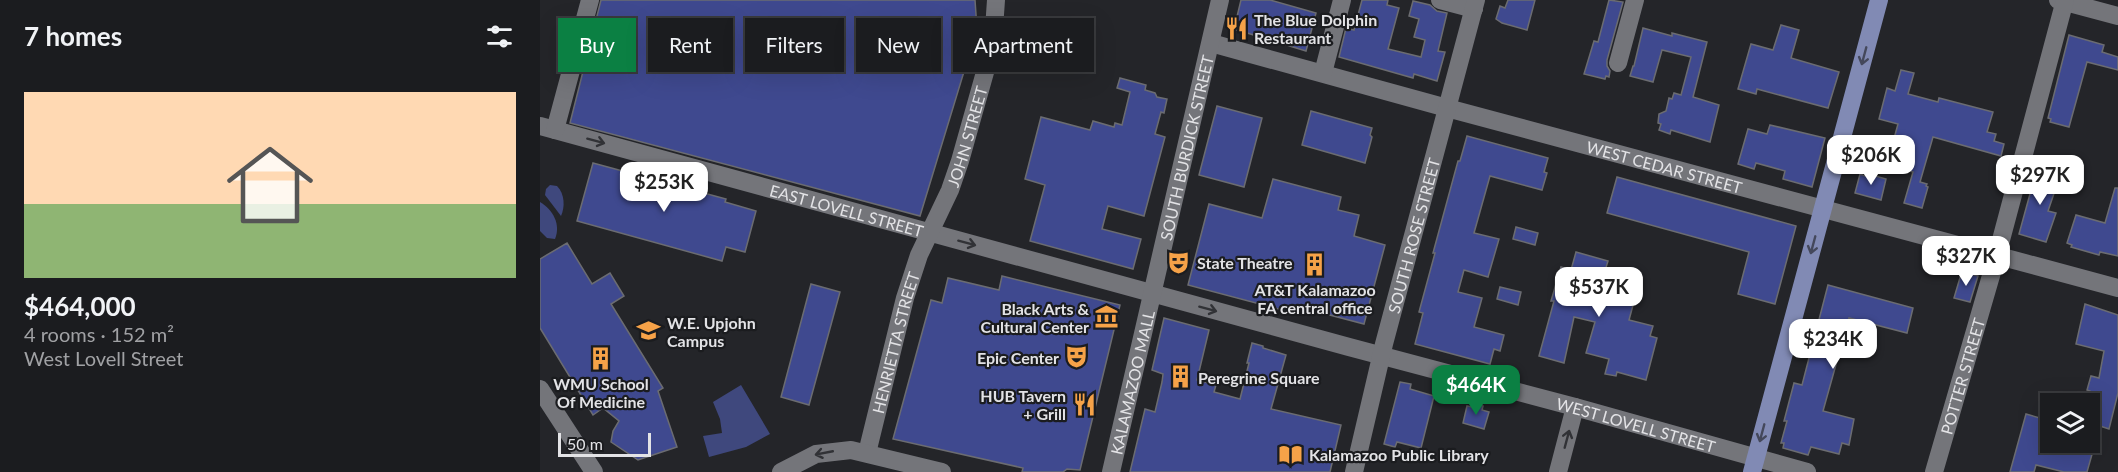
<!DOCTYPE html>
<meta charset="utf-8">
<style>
body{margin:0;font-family:Lato,sans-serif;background:#28292c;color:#f1f3f6;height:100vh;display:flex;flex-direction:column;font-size:22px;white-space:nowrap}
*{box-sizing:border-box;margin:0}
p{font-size:20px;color:#a0a1a4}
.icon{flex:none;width:33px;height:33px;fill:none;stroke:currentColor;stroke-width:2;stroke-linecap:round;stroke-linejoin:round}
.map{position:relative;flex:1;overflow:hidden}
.panel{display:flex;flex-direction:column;background:#1b1c1f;width:540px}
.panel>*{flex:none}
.hud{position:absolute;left:18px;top:18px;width:570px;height:54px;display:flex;gap:12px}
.tools{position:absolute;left:1500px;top:393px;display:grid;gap:12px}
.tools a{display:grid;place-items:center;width:60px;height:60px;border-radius:0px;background:#1b1c1f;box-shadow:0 6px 24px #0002,0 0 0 2px #393a3d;font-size:30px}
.scale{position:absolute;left:18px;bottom:15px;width:93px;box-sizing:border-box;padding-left:6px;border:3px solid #e3e3e6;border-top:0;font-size:16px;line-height:21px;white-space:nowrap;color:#e3e3e6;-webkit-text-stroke:4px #1b1c1f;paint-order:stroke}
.price{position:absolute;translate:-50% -51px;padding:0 14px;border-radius:12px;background:#fff;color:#222;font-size:20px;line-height:39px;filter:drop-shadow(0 2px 3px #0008)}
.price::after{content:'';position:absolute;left:50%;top:36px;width:18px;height:14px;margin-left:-9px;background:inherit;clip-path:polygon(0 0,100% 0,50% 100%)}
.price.active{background:#0b8043;color:#fff}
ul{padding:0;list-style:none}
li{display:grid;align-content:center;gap:12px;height:318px;padding:0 24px}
li span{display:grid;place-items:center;height:186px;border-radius:0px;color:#555}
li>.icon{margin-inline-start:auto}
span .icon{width:108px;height:108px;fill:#fffc;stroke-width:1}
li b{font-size:26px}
h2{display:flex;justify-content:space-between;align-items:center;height:72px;padding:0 24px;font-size:26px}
.chip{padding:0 21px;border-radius:0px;background:#1b1c1f;box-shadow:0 6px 24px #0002,0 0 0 2px #393a3d;font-size:21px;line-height:54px}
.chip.active{background:#0b8043;color:#fff}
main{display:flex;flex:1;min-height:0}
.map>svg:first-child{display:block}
.green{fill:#3f487d}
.building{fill:#3f498f;stroke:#6b6c71;stroke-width:1.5}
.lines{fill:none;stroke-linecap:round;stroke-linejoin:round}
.minor{stroke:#74757a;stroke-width:18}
.major{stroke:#818ab4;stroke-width:18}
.oneway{stroke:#44485b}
.oneway2{stroke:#313236}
.labels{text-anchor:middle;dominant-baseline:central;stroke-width:4.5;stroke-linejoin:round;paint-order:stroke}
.poi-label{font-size:16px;font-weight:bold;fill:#e3e3e6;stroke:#1b1c1f;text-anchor:start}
.street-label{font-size:16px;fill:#e3e3e6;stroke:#1b1c1f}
</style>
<main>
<section class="panel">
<h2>7 homes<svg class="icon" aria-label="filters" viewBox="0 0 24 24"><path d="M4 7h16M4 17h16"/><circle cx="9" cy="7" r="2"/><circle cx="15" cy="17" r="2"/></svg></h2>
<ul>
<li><span style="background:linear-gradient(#ffd9b3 60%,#8fb573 0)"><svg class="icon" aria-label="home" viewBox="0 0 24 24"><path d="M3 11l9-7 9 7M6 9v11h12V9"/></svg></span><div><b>$464,000</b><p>4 rooms · 152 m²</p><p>West Lovell Street</p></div></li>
</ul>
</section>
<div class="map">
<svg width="1578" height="472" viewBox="0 0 1578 472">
<rect width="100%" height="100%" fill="#242529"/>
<!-- green -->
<g class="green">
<path d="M10 185 17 186C25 194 25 207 21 216L5 195 6 189Z"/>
<path d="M0 202C13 210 21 224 15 239L7 238 0 231Z"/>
<path d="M201 385 230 434 206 447 169 457 163 436 182 433 180 419 173 402Z"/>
</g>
<!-- building -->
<g class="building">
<path d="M61 0H435L437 29 380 216 30 123Z"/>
<path d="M701 0H730L776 13 766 51 694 29Z"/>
<path d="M822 0H848L847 5 859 8 848 49 881 57 885 40 874 37 879 19 869 16 873 1 890 5 897 11 907 13 898 51 905 52 897 81 874 74 873 78 799 57 806 28 814 30Z"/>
<path d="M968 0H995L987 30 962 23 956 19 960 6 965 8Z"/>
<path d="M1069 0 1083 2 1067 60V66L1070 71 1069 77 1066 76 1065 79 1044 74 1054 41 1058 42Z"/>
<path d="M1241 25 1259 30 1251 58 1299 72 1288 108 1217 89 1216 94 1198 89 1211 44 1233 50Z"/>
<path d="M1103 28 1132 36V33L1167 42 1153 97 1179 105 1170 142 1131 130 1130 134 1119 130 1121 124 1118 123 1119 114 1126 111 1129 98 1132 99 1134 93 1141 95 1151 57 1122 50 1113 82 1090 76 1093 66H1094Z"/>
<path d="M1529 35 1564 45 1562 52 1578 57V70L1547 62 1529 127 1510 122 1511 119 1508 118Z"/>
<path d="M1361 70 1374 73 1368 94 1398 102 1399 98 1453 112 1447 132 1456 134 1454 141 1464 144 1461 156 1393 137 1380 182 1387 184 1386 186 1388 187 1382 208 1364 203 1373 172 1347 164 1358 124 1339 119 1347 88 1355 91Z"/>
<path d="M580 78 606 85 605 90 615 93 617 97 627 99 624 113 621 112 615 134 625 137 604 216 568 206 562 229 601 239 593 269 490 241 505 185 485 179 501 117 550 130 553 121 574 127 575 123 582 125 590 92 577 88Z"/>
<path d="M677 106 722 118 704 187 659 175Z"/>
<path d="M771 111 832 128 830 135 832 137 825 163 762 145Z"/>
<path d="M1230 125 1285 138 1272 187 1243 179 1245 171 1216 163 1214 169 1198 164 1208 129 1227 134Z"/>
<path d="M927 136 1008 158 1004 172 1007 173 1002 190 950 176 934 233 959 239 948 277 924 270 918 292 942 298 934 327 964 335 960 351 954 349 950 364 875 344 883 313 879 312 895 253H893L918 161H920Z"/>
<path d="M53 163 186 199 185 202 216 211 205 252 186 247 182 261 37 221Z"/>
<path d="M1499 166 1521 173 1508 211 1516 213 1506 242 1479 234 1493 183 1499 177 1496 176Z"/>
<path d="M1325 173 1346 179 1341 200 1315 193 1320 174 1325 176Z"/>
<path d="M1077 177 1256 226 1235 304 1198 294 1209 252 1067 213Z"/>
<path d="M733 179 801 197 798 210 819 215 814 236 845 245 824 324 763 308 761 315 648 285 669 204 722 218Z"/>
<path d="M1575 188H1578V256L1560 252 1559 255 1531 247 1532 245 1527 243 1536 215 1565 223Z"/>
<path d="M976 227 998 233 995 245 973 239Z"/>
<path d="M27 243 52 284 70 273 84 296 71 304 123 388 118 391 137 447 98 460 71 442 73 431 79 421 63 408 53 415 0 328V259Z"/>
<path d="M1036 252 1068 261 1064 274 1099 283 1089 320 1113 326 1110 336 1117 338 1106 380 1077 372 1076 376 1065 374 1069 359 1046 353 1055 322 1034 317 1024 363 999 356 1014 301H1011L1021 267 1031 270Z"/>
<path d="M1422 271 1438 276 1430 302 1414 298Z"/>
<path d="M462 276 580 305 540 470 527 469 523 472H482L483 468 353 439 391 300 402 303 408 278 459 290Z"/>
<path d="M271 284 300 292 269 405 241 397Z"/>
<path d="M1288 285 1373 308 1367 333 1309 318 1283 411 1314 419 1309 445 1302 443 1299 454 1271 447 1268 455 1243 448 1244 443H1241L1247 421H1244L1254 383 1262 385Z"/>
<path d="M960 287 981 292 978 305 957 299Z"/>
<path d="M1545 304 1578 315V393L1569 429 1560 426 1547 472H1524L1496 465 1494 472H1470L1486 414 1510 421V442H1550V391L1547 390 1551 376 1559 378 1564 351 1536 344Z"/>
<path d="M624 318 669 330 657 380 676 385 674 392 700 399 709 363H707L712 343 723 346V348L746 355 731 409 801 425 790 472H590L605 409 615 412 622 382 623 374 612 370Z"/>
<path d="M860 382 871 384 870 389 894 396 881 448 857 442 855 447 844 444Z"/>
<path d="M934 404 943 406 942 410 949 412 944 429 923 423 927 406 932 407Z"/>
</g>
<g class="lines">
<!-- minor -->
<g class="minor">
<path d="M900 0 934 9"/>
<path d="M1518 0 1578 16"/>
<path id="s1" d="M671 43 907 108 1578 288"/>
<path d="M1078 63 1095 0"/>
<path d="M783 73 802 0"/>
<path id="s2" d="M0 126 809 347 1035 407 1267 472"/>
<path d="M15 130 50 0"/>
<path d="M0 389 54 472"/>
<path id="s3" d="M327 453 365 298 379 255 410 190 420 161 449 58 454 29 456 0"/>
<path d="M241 472 276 454 311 450 402 472"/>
<path id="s4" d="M571 472 680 0"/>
<path id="s5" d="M814 472 844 344 936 0"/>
<path d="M1018 472 1035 407"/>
<path id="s6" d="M1394 472 1457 255 1525 0"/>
</g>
<!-- major -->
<path class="major" d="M1212 472 1339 0"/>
</g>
<!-- one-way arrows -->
<defs><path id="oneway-shaft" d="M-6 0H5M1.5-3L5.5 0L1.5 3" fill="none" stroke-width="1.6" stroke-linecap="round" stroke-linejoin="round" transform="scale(1.5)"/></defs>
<g class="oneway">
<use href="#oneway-shaft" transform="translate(1324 56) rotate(105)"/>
<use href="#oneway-shaft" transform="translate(1273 245) rotate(105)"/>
<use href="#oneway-shaft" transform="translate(1222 433) rotate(105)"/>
</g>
<g class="oneway2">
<use href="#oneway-shaft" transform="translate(56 141) rotate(15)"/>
<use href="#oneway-shaft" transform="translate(427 243) rotate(15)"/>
<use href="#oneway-shaft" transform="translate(668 309) rotate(15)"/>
<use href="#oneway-shaft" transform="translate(1027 439) rotate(-75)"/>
<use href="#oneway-shaft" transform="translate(284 453) rotate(169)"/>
</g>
<!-- icons -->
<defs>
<symbol id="restaurant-bare" viewBox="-9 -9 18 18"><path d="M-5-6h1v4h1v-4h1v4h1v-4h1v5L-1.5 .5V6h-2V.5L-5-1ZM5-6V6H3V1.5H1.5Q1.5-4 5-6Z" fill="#f6a248" stroke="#1b1c1f" stroke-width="2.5" paint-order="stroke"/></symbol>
<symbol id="theatre-bare" viewBox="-9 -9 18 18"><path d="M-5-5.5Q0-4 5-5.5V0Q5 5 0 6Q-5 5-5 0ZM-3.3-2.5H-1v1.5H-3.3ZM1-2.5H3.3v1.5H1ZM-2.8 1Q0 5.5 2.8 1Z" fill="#f6a248" stroke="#1b1c1f" stroke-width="2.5" paint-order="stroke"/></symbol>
<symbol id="building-bare" viewBox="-9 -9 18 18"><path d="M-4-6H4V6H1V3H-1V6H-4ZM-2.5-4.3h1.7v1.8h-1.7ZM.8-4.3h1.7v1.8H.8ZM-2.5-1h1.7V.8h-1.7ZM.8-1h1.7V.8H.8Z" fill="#f6a248" stroke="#1b1c1f" stroke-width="2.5" paint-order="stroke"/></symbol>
<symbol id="museum-bare" viewBox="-9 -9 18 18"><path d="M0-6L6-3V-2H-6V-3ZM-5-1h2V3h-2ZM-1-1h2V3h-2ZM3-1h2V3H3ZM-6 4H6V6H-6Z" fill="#f6a248" stroke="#1b1c1f" stroke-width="2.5" paint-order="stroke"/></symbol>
<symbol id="university-bare" viewBox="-9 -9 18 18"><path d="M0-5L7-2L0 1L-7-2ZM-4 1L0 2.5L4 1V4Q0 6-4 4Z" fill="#f6a248" stroke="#1b1c1f" stroke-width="2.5" paint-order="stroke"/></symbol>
<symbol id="library-bare" viewBox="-9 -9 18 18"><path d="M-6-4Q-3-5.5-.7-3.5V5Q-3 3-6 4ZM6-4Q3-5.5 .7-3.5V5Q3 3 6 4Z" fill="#f6a248" stroke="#1b1c1f" stroke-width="2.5" paint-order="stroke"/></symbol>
</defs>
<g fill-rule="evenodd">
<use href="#restaurant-bare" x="680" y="12" width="33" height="33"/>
<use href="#theatre-bare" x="622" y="246" width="33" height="33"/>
<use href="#building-bare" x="758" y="248" width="33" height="33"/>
<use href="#museum-bare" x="550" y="300" width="33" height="33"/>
<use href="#university-bare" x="92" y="314" width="33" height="33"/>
<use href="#theatre-bare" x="520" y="340" width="33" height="33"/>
<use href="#building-bare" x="44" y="342" width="33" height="33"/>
<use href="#building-bare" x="624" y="360" width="33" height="33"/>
<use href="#restaurant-bare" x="528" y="388" width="33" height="33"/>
<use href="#library-bare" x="734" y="438" width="33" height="33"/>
</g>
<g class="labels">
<!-- poi labels -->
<g class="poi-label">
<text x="714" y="19">The Blue Dolphin<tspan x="714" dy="18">Restaurant</tspan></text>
<text x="657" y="262">State Theatre</text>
<text x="775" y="289" text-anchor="middle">AT&amp;T Kalamazoo<tspan x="775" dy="18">FA central office</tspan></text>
<text x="549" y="308" text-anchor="end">Black Arts &amp;<tspan x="549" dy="18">Cultural Center</tspan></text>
<text x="127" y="322">W.E. Upjohn<tspan x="127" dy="18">Campus</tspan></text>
<text x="519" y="357" text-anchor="end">Epic Center</text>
<text x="658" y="377">Peregrine Square</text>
<text x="61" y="383" text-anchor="middle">WMU School<tspan x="61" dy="18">Of Medicine</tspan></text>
<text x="526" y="395" text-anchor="end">HUB Tavern<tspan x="526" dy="18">+ Grill</tspan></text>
<text x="769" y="454">Kalamazoo Public Library</text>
</g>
<!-- street labels -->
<g class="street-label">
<text stroke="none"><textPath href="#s3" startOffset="333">JOHN STREET</textPath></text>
<text stroke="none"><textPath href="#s4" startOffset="333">SOUTH BURDICK STREET</textPath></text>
<text stroke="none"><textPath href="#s1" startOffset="470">WEST CEDAR STREET</textPath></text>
<text stroke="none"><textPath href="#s2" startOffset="318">EAST LOVELL STREET</textPath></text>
<text stroke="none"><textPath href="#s5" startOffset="244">SOUTH ROSE STREET</textPath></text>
<text stroke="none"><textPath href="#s3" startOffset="114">HENRIETTA STREET</textPath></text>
<text stroke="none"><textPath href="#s6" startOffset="100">POTTER STREET</textPath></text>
<text stroke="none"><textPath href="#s4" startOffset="92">KALAMAZOO MALL</textPath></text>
<text stroke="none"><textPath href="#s2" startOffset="1136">WEST LOVELL STREET</textPath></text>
</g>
</g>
</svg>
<div class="tools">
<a><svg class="icon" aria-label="layers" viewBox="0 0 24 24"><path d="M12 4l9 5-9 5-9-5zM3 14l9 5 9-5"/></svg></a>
</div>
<div class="scale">50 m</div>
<b class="price" style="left:1331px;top:186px">$206K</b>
<b class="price" style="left:1500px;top:206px">$297K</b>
<b class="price" style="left:124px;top:213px">$253K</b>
<b class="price" style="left:1426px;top:287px">$327K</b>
<b class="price" style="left:1059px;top:318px">$537K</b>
<b class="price" style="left:1293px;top:370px">$234K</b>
<b class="price active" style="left:936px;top:416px">$464K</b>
<div class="hud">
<a class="chip active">Buy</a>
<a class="chip">Rent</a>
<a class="chip">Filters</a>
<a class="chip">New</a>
<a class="chip">Apartment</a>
</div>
</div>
</main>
